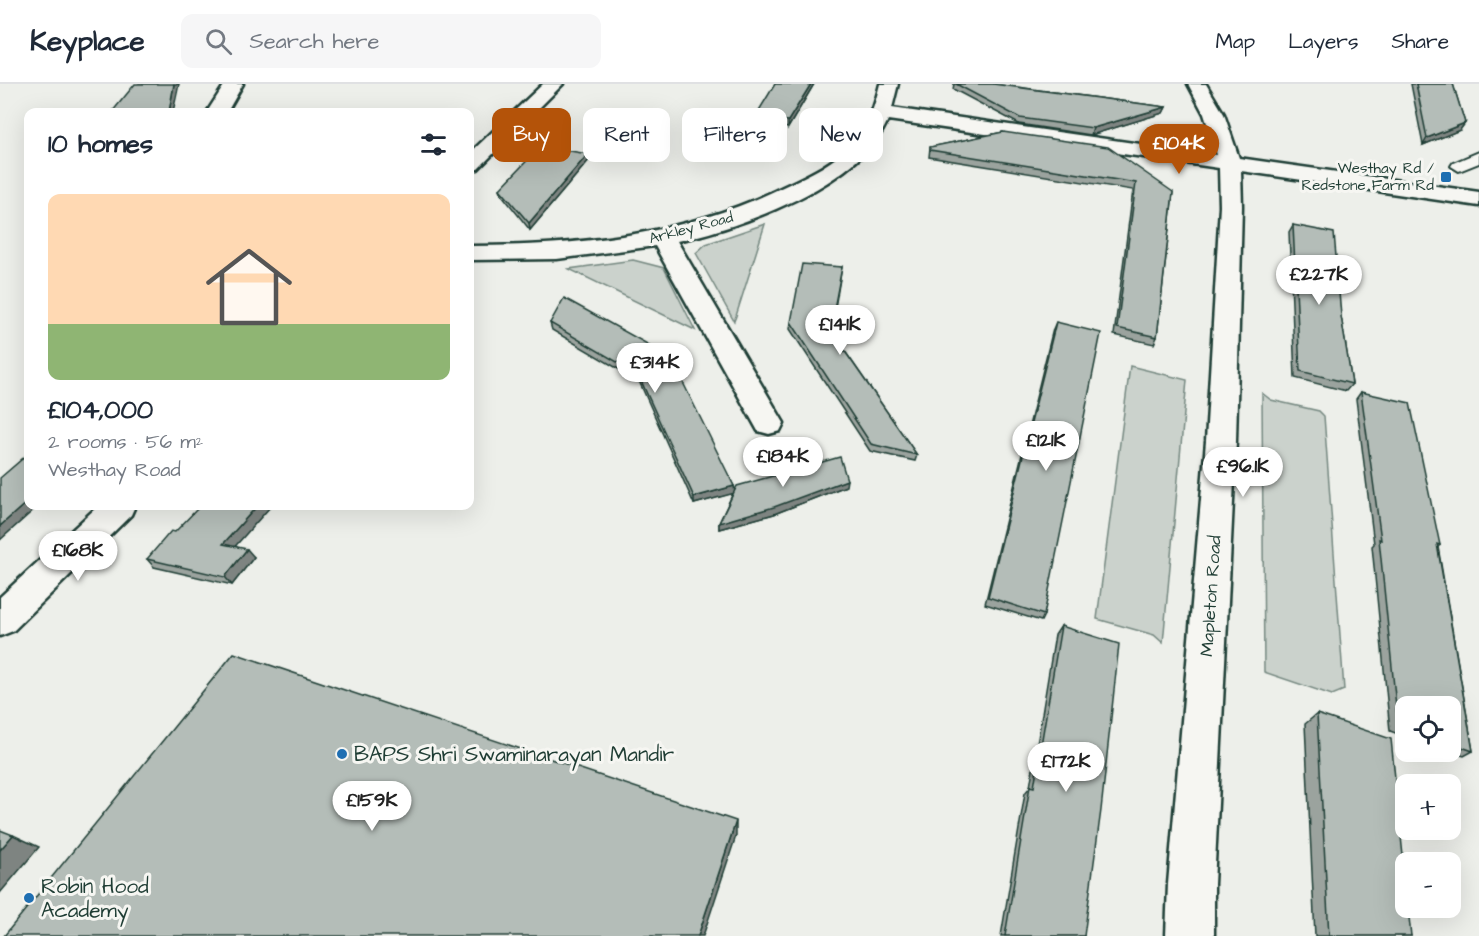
<!DOCTYPE html>
<meta charset="utf-8">
<style>
body{margin:0;font-family:"Architects Daughter",sans-serif;background:#f6f6f7;color:#1f2937;height:100vh;display:flex;flex-direction:column;font-size:22px;white-space:nowrap}
*{box-sizing:border-box;margin:0}
p{font-size:20px;color:#747a83}
.icon{flex:none;width:33px;height:33px;fill:none;stroke:currentColor;stroke-width:2;stroke-linecap:round;stroke-linejoin:round}
.map{position:relative;flex:1;overflow:hidden}
.drawer{position:absolute;left:24px;top:24px;width:450px;height:402px;display:flex;flex-direction:column;background:#fff;border-radius:12px;box-shadow:0 6px 24px #0002}
.drawer>*{flex:none}
.hud{position:absolute;left:492px;top:24px;width:570px;height:54px;display:flex;gap:12px}
.fabs{position:absolute;left:1395px;top:612px;display:grid;gap:12px}
.fabs a{display:grid;place-items:center;width:66px;height:66px;border-radius:12px;background:#fff;box-shadow:0 6px 24px #0002;font-size:30px}
.price{position:absolute;translate:-50% -51px;padding:0 14px;border-radius:21px;background:#fff;color:#222;font-size:20px;line-height:39px;filter:drop-shadow(0 2px 3px #0008)}
.price::after{content:'';position:absolute;left:50%;top:36px;width:18px;height:14px;margin-left:-9px;background:inherit;clip-path:polygon(0 0,100% 0,50% 100%)}
.price.active{background:#b45309;color:#fff}
ul{padding:0;list-style:none}
li{display:grid;align-content:center;gap:12px;height:318px;padding:0 24px}
li+li{border-top:2px solid #e0e1e3}
li span{display:grid;place-items:center;height:186px;border-radius:12px;color:#555}
li>.icon{margin-inline-start:auto}
span .icon{width:108px;height:108px;fill:#fffc;stroke-width:1}
li b{font-size:26px}
h2{display:flex;justify-content:space-between;align-items:center;height:72px;padding:0 24px;font-size:26px}
.pill{padding:0 21px;border-radius:12px;background:#fff;box-shadow:0 6px 24px #0002;font-size:21px;line-height:54px}
.pill.active{background:#b45309;color:#fff}
header{display:flex;align-items:center;gap:36px;box-sizing:border-box;height:84px;padding:0 30px;background:#fff;border-bottom:2px solid #e0e1e3}
header strong{font-size:28px}
nav{display:flex;gap:33px;margin-inline-start:auto;font-size:21px}
.search{width:420px;height:54px;background:#f6f6f7;display:flex;align-items:center;gap:15px;box-sizing:border-box;padding:0 21px;border-radius:12px;color:#747a83;font-size:22px}
.map>svg:first-child{display:block}
.green{fill:#cbd2cc;stroke:#758880;stroke-width:1.5}
.lines{fill:none;stroke-linecap:round;stroke-linejoin:round}
.service-casing{stroke:#1f3d34;stroke-width:4}
.minor-casing{stroke:#1f3d34;stroke-width:5}
.service{fill:#f6f6f2;fill-rule:evenodd}
.minor{fill:#f6f6f2;fill-rule:evenodd}
.wall{fill:#9ba39e;stroke:#1f3d34;stroke-width:1.5}
.shaded-wall{fill:#7e8481;stroke:#1f3d34;stroke-width:1.5}
.building{fill:#b4bdb8;stroke:#1f3d34;stroke-width:1.5}
.poi-dot{fill:#1f6fb2;stroke:#f6f6f2;stroke-width:2}
.labels{text-anchor:middle;dominant-baseline:central;stroke-width:6;stroke-linejoin:round;paint-order:stroke}
.far-poi-label{font-size:15px;fill:#1f3d34;stroke:#f6f6f2;text-anchor:end}
.far-street-label{font-size:15px;fill:#1f3d34;stroke:#f6f6f2}
.street-label{font-size:18px;fill:#1f3d34;stroke:#f6f6f2}
.near-poi-label{font-size:21px;fill:#1f3d34;stroke:#f6f6f2;text-anchor:start}
</style>
<header>
<strong>Keyplace</strong>
<div class="search"><svg class="icon" aria-label="search" viewBox="0 0 24 24"><circle cx="10" cy="10" r="6"/><path d="M15 15l6 6"/></svg>Search here</div>
<nav><a>Map</a><a>Layers</a><a>Share</a></nav>
</header>
<div class="map">
<svg width="1479" height="852" viewBox="0 0 1479 852">
<rect width="100%" height="100%" fill="#edefea"/>
<filter id="ink" filterUnits="userSpaceOnUse"><feTurbulence type="fractalNoise" baseFrequency=".0167" numOctaves="2"/><feDisplacementMap in="SourceGraphic" scale="12" xChannelSelector="R" yChannelSelector="G"/><feConvolveMatrix kernelMatrix="1 2 1 2 8 2 1 2 1" color-interpolation-filters="sRGB"/></filter>
<g filter="url(#ink)">
<!-- green -->
<g class="green">
<path d="M765 140 736 232 734 237 696 169 706 160Z"/>
<path d="M633 176 664 184 695 246 569 185Z"/>
<path d="M1130 282 1187 296 1163 559 1154 551 1097 535Z"/>
<path d="M1262 309 1271 316 1319 327 1324 332 1344 606 1332 611 1264 588Z"/>
</g>
<g class="lines">
<defs>
<path id="service" d="M1479 68V79L1459 87 1451 82 1453 79Z"/>
<g id="minor">
<path d="M225 0H243L227 28H207Z"/>
<path d="M543 0H563L478 85 470 86V69Z"/>
<path d="M880 0H898L892 24 1217 71 1204 30 1188 0H1206L1224 30 1239 74 1479 108V122L1241 87 1242 122 1236 357 1214 800V852H1166L1168 800 1206 357 1220 122 1219 84 888 36C860 101 742 143 677 157L784 339 780 347 769 350 758 347 655 162 557 175 470 176V162C580 162 686 151 785 102 809 91 836 78 854 58 869 42 875 20 880 0Z"/>
<path d="M98 422H135L131 431 13 547 0 552V513Z"/>
</g>
</defs>
<!-- service casing -->
<use href="#service" class="service-casing"/>
<!-- minor casing -->
<use href="#minor" class="minor-casing"/>
<!-- service -->
<use href="#service" class="service"/>
<!-- minor -->
<use href="#minor" class="minor"/>
</g>
<!-- wall -->
<g class="wall">
<path d="M814 0 788 44 754 39 755 33Z"/>
<path d="M954 0H993L1166 23 1163 29 1091 51 1019 40 953 5Z"/>
<path d="M1411 0H1453L1465 39 1460 46 1423 61Z"/>
<path d="M1003 48 1173 108 1157 253 1154 260 1114 251 1133 106 929 73 930 63Z"/>
<path d="M588 70 589 76 530 146 502 111 500 105Z"/>
<path d="M1293 141 1341 232 1352 300 1346 307 1295 294 1289 148Z"/>
<path d="M842 183 831 247 917 371 915 377 870 367 790 245 791 238Z"/>
<path d="M1056 238 1044 531 1041 537 985 520 1053 245Z"/>
<path d="M550 239 658 266 734 402 735 406 846 402 774 430 719 445V439L733 409 694 420 639 297 552 246Z"/>
<path d="M1361 308 1440 461 1438 463 1473 667 1464 672 1450 668V622H1406V653L1390 647 1372 462 1374 460 1356 315Z"/>
<path d="M235 462 254 473 232 501 154 483 147 475Z"/>
<path d="M1061 542 1084 852H1001L1025 709 1030 703 1055 551Z"/>
<path d="M1317 630 1411 852H1315L1305 640Z"/>
</g>
<!-- shaded-wall -->
<g class="shaded-wall">
<path d="M174 0H179L173 28H169Z"/>
<path d="M811 0H814L788 44V37Z"/>
<path d="M1166 23 1163 29 1091 51 1093 44Z"/>
<path d="M1465 39 1460 46 1423 61 1427 54Z"/>
<path d="M588 70 589 76 530 146 529 139Z"/>
<path d="M847 396 846 402 774 430 719 445V439Z"/>
<path d="M734 402 735 409 694 420V413Z"/>
<path d="M28 417V422H38L0 456V442Z"/>
<path d="M257 422H271L230 468 223 460Z"/>
<path d="M247 465 254 473 232 501 225 493Z"/>
<path d="M736 737V752L703 852H698Z"/>
<path d="M13 751 39 763 0 809V766Z"/>
</g>
<!-- building -->
<g class="building">
<path d="M135 0H174L169 28H112Z"/>
<path d="M775 0H811L788 37 755 33Z"/>
<path d="M956 0H993L1166 23 1093 44 1020 34Z"/>
<path d="M1416 0H1453L1465 39 1427 54Z"/>
<path d="M1003 48 1108 63 1173 108 1157 253 1117 244 1136 99 930 66V63Z"/>
<path d="M541 62 588 70 529 139 500 105Z"/>
<path d="M1293 141 1334 149 1341 232 1352 300 1300 287Z"/>
<path d="M802 180 842 183 830 246 917 371 871 360 791 238Z"/>
<path d="M564 214 658 266 666 264 734 402 694 413 638 290 550 239Z"/>
<path d="M1056 238 1101 249 1044 531 988 513Z"/>
<path d="M1361 308 1410 319 1440 461 1437 460 1473 667 1450 659V622H1406V644L1398 642 1379 455 1381 456Z"/>
<path d="M28 370V417L0 442V394Z"/>
<path d="M840 373 847 396 774 423 719 439 737 402Z"/>
<path d="M200 422H257L223 460 247 465 225 493 147 475 171 447 175 448Z"/>
<path d="M1061 542 1119 560 1101 726 1084 852H1005L1030 702 1034 703Z"/>
<path d="M234 569 736 737 698 852H4Z"/>
<path d="M1317 630 1391 655 1406 801V824H1408L1411 852H1329Z"/>
<path d="M0 746 13 751 0 766Z"/>
</g>
</g>
<!-- markers -->
<g class="poi-dot">
<rect x="1440" y="87" width="12" height="12" rx="3"/>
<circle cx="342" cy="670" r="6"/>
<circle cx="29" cy="814" r="6"/>
</g>
<g class="labels">
<!-- far-poi labels -->
<g class="far-poi-label">
<text x="1434" y="84">Westhay Rd /<tspan x="1434" dy="17">Redstone Farm Rd</tspan></text>
</g>
<!-- far-street labels -->
<g class="far-street-label">
<text transform="translate(691 144) rotate(-15)">Arkley Road</text>
</g>
<!-- street labels -->
<g class="street-label">
<text transform="translate(1211 512) rotate(-86)">Mapleton Road</text>
</g>
<!-- near-poi labels -->
<g class="near-poi-label">
<text x="354" y="670">BAPS Shri Swaminarayan Mandir</text>
<text x="41" y="802">Robin Hood<tspan x="41" dy="24">Academy</tspan></text>
</g>
</g>
</svg>
<div class="fabs">
<a><svg class="icon" aria-label="locate" viewBox="0 0 24 24"><circle cx="12" cy="12" r="6"/><path d="M12 2v4M12 18v4M2 12h4M18 12h4"/></svg></a>
<a>+</a>
<a>−</a>
</div>
<b class="price active" style="left:1179px;top:91px">£104K</b>
<b class="price" style="left:1319px;top:222px">£227K</b>
<b class="price" style="left:840px;top:272px">£141K</b>
<b class="price" style="left:655px;top:310px">£314K</b>
<b class="price" style="left:1046px;top:388px">£121K</b>
<b class="price" style="left:783px;top:404px">£184K</b>
<b class="price" style="left:1243px;top:414px">£96.1K</b>
<b class="price" style="left:78px;top:498px">£168K</b>
<b class="price" style="left:1066px;top:709px">£172K</b>
<b class="price" style="left:372px;top:748px">£159K</b>
<div class="hud">
<a class="pill active">Buy</a>
<a class="pill">Rent</a>
<a class="pill">Filters</a>
<a class="pill">New</a>
</div>
<section class="drawer">
<h2>10 homes<svg class="icon" aria-label="filters" viewBox="0 0 24 24"><path d="M4 7h16M4 17h16"/><circle cx="9" cy="7" r="2"/><circle cx="15" cy="17" r="2"/></svg></h2>
<ul>
<li><span style="background:linear-gradient(#ffd9b3 70%,#8fb573 0)"><svg class="icon" aria-label="home" viewBox="0 0 24 24"><path d="M3 11l9-7 9 7M6 9v11h12V9"/></svg></span><div><b>£104,000</b><p>2 rooms · 56 m²</p><p>Westhay Road</p></div></li>
</ul>
</section>
</div>
